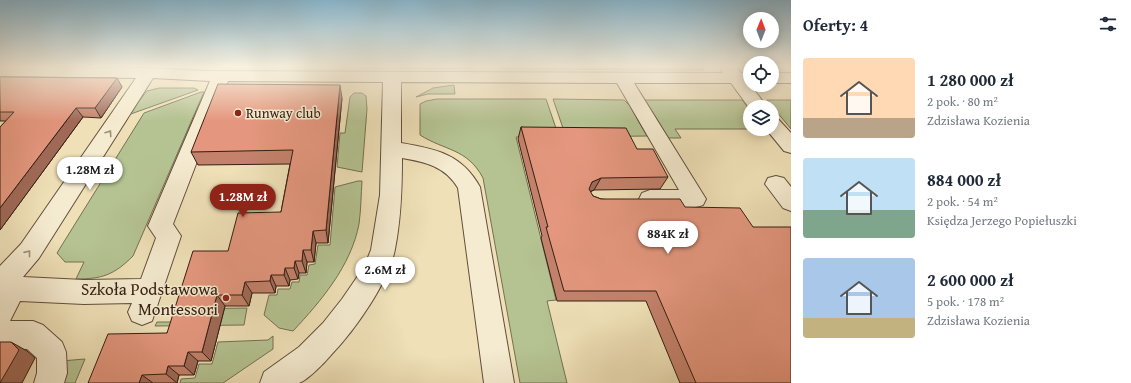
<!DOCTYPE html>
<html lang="pl">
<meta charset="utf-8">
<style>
body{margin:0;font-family:"Gentium Book Plus",serif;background:#f2f2f3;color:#1f2937;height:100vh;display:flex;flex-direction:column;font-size:15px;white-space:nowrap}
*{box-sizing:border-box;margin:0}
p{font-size:13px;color:#747a83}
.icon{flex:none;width:22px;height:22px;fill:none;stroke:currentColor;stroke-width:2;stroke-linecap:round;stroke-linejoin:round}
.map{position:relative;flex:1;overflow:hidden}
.sheet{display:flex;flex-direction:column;background:#fff;width:340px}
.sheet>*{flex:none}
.needle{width:26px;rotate:1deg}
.controls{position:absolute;left:743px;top:12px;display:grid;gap:8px}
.controls a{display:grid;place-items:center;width:36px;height:36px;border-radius:50%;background:#fff;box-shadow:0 2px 10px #0003;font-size:20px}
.price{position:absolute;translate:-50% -34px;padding:0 9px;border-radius:14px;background:#fff;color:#222;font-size:13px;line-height:26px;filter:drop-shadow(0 1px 2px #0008)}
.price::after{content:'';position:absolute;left:50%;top:24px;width:12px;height:9px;margin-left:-6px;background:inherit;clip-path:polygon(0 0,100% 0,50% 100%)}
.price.active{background:#8f2418;color:#fff}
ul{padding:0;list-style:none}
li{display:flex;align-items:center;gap:12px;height:100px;padding:0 12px}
li span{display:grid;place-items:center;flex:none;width:112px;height:80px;border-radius:4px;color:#555}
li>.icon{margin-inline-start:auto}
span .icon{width:48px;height:48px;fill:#fffc;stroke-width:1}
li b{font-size:17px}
h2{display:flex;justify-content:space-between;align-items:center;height:48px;padding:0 12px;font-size:17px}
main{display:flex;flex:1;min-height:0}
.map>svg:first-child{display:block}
.green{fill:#b5c392;stroke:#747052}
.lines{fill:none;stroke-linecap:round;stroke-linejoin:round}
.minor-casing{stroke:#634e3c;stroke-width:2}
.minor{fill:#f5ebd0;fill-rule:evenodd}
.wall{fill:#c4826c;stroke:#341e13}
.shaded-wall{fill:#a06a58;stroke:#341e13}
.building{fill:#e4977e;stroke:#341e13}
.oneway{stroke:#9e8f7b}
.poi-dot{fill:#8f2418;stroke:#f5ebd0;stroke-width:1.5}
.labels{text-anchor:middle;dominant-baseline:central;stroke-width:3;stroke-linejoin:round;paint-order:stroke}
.poi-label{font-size:14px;fill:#341e13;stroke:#f5ebd0;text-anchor:start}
.near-poi-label{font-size:17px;fill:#341e13;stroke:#f5ebd0;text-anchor:end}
</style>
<main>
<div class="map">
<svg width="791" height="383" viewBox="0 0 791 383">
<rect width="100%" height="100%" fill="#efe0b7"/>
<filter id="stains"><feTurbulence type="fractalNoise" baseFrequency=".005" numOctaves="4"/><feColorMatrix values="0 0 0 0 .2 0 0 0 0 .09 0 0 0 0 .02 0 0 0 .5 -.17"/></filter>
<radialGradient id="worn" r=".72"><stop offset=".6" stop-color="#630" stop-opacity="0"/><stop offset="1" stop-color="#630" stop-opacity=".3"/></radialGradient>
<!-- green -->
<g class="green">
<path d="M358 67H474L470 69 358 68Z"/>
<path d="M499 67H702L704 70 503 69Z"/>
<path d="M454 85 455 94H428L416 97 433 88Z"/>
<path d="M159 88H194L198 90 128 115 147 91Z"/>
<path d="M201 92H204L133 256C114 275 102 279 76 279L84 262H65L57 253 144 113Z"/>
<path d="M354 93H362L366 96 367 109 362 172 337 167 340 133H345L350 97Z"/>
<path d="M437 99H546L559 137H516L556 300 547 301 567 383H520L483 178C467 148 445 151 420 135V104L426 101Z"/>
<path d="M553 99 624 100 630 106 647 136 566 137Z"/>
<path d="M641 100H742L750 110V129H675L681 138H664Z"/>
<path d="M767 100H791V129Z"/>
<path d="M358 181H362C361 195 361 210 359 224 351 266 321 301 293 331L279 328 264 315 269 295H277L278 289H290L292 282H299L300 275H307L309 265 315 264 318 245H330L335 187Z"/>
<path d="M247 308 244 325 155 326 157 322H181L185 309Z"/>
<path d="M273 336V349L223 383H180L181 379 195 378 199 364H212L218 342 268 340Z"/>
<path d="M85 359 75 383H56L61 361Z"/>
</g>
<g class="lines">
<defs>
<g id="minor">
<path d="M0 67 148 68 205 71 723 73 721 69 722 67H736L741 73H750L749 83 767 107H750V109L731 83H634L706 199 703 205C688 210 657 210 642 205L639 199 642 193 650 190H679L617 83 401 82V143C436 149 462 154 480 187L514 383H484L458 188C445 166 425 162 402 158 402 188 401 219 395 249 389 282 355 330 331 355 325 362 308 380 299 383 293 383 268 383 260 383L264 372 299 347 323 323 342 299 364 267 371 250 380 195 383 82 228 81 173 224 181 236 152 321 142 325 132 321 128 312 132 303 84 304 20 301 10 321H33L43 325 62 342 66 352 67 373 64 383H34L37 373V358L27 349 0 348V266L21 244 136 78 0 76ZM153 78 210 81 148 226 156 238 141 279 84 280 23 277 39 258Z"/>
<rect x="772" y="73" width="19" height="10"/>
<path d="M772 118 779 120 791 133V153L784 151 766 129H772Z"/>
<path d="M776 176 784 178 791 187V211L783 208 765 184 768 178Z"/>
</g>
</defs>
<!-- minor casing -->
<use href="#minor" class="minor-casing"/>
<!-- minor -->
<use href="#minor" class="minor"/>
</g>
<!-- wall -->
<g class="wall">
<path d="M0 76 1 77 117 78 122 87 101 118 83 117 0 230V127L6 121H0Z"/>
<path d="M342 98 328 243H316L314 262H307L306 273H299L298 279 290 280 289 286H276L275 293H252L249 306H225L211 361H198L194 375H179L177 383H88L167 333 228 251 281 212 290 164 198 165 191 152Z"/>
<path d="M521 127 637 149 668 177 660 189 594 190 590 192 593 196 601 199 685 207 791 383H680L646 301H557L541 238 542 236 518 139Z"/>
</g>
<!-- shaded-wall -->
<g class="shaded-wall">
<path d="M117 78 122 87 101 118 95 108Z"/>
<path d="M340 85 342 98 328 243 326 230Z"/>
<path d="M76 108 83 117 0 230V208Z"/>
<path d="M601 178 594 190 586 193 592 182Z"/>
<path d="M313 231 316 243 314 262 311 250Z"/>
<path d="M303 250 307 262 306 273 302 261Z"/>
<path d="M295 261 299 273 298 279 294 268Z"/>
<path d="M285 268 290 280 289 286 284 275Z"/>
<path d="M271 275 276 286 275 293 270 281Z"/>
<path d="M245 282 252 293 249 306 242 295Z"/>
<path d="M217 295 225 306 211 361 202 352Z"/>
<path d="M11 342 27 351 35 358 22 383H0Z"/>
<path d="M188 352 198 361 194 375 184 366Z"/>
<path d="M168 366 179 375 177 383 166 374Z"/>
<path d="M142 375 153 383H139Z"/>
</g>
<!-- building -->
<g class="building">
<path d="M0 77 117 78 95 108H76L0 208V127L14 112H0Z"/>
<path d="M218 84 340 85 326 230 313 231 311 250H303L302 261H295L294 268H285L284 275H271L270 281 245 282 242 295H217L202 352H188L184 366H168L166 374 142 375 139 383H88L108 334 167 333 193 251H228L238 213 281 212 293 150 191 152Z"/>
<path d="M521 127 626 128 637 149H653L668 177 601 178 592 182 589 189 593 196 601 199H680L685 207 740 208 753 227H791V383H696L656 291H564L546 227H548Z"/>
<path d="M0 342H11L19 350 0 383Z"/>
</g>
<!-- one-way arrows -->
<defs><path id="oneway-chevron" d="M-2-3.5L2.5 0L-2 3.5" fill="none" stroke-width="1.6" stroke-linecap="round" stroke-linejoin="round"/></defs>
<g class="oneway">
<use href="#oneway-chevron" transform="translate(109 133) rotate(-56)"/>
<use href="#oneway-chevron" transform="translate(28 253) rotate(-51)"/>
</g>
<!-- sky -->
<linearGradient id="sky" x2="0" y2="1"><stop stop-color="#89b8d0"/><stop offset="0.55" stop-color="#f8f1df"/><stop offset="1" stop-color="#f8f1df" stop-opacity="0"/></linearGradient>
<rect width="791" height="121" fill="url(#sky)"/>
<!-- markers -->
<g class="poi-dot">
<circle cx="238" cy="113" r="4"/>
<circle cx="226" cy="298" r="4"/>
</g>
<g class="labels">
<!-- poi labels -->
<g class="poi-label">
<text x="246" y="113">Runway club</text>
</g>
<!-- near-poi labels -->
<g class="near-poi-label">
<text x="218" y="288">Szkoła Podstawowa<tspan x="218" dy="20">Montessori</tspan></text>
</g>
</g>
<rect width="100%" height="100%" filter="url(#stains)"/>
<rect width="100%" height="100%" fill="url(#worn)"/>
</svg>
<div class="controls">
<a><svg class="needle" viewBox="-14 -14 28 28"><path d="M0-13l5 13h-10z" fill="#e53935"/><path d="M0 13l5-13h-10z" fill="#747a83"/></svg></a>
<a><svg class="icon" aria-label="locate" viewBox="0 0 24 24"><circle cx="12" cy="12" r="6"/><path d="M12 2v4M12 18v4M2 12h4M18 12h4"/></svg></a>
<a><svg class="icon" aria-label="layers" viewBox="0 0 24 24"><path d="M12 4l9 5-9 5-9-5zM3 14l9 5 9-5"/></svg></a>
</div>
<b class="price" style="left:90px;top:191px">1.28M zł</b>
<b class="price active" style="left:243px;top:218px">1.28M zł</b>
<b class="price" style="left:668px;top:255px">884K zł</b>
<b class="price" style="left:385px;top:291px">2.6M zł</b>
</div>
<section class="sheet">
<h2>Oferty: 4<svg class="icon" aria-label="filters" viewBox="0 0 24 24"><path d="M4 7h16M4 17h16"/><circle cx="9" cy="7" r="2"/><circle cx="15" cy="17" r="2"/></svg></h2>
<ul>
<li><span style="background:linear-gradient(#ffd9b3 75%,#b9a48a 0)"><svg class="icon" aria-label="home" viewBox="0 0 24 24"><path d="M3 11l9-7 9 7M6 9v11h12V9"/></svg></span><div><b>1 280 000 zł</b><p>2 pok. · 80 m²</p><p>Zdzisława Kozienia</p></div></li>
<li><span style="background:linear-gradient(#bfe0f5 65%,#7fa58c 0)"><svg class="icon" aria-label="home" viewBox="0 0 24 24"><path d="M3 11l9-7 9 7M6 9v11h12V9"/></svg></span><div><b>884 000 zł</b><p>2 pok. · 54 m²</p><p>Księdza Jerzego Popiełuszki</p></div></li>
<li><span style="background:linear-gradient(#a9c7e8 75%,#c2b280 0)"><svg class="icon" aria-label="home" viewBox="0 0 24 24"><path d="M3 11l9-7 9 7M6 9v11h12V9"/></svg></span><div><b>2 600 000 zł</b><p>5 pok. · 178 m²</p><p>Zdzisława Kozienia</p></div></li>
</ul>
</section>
</main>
